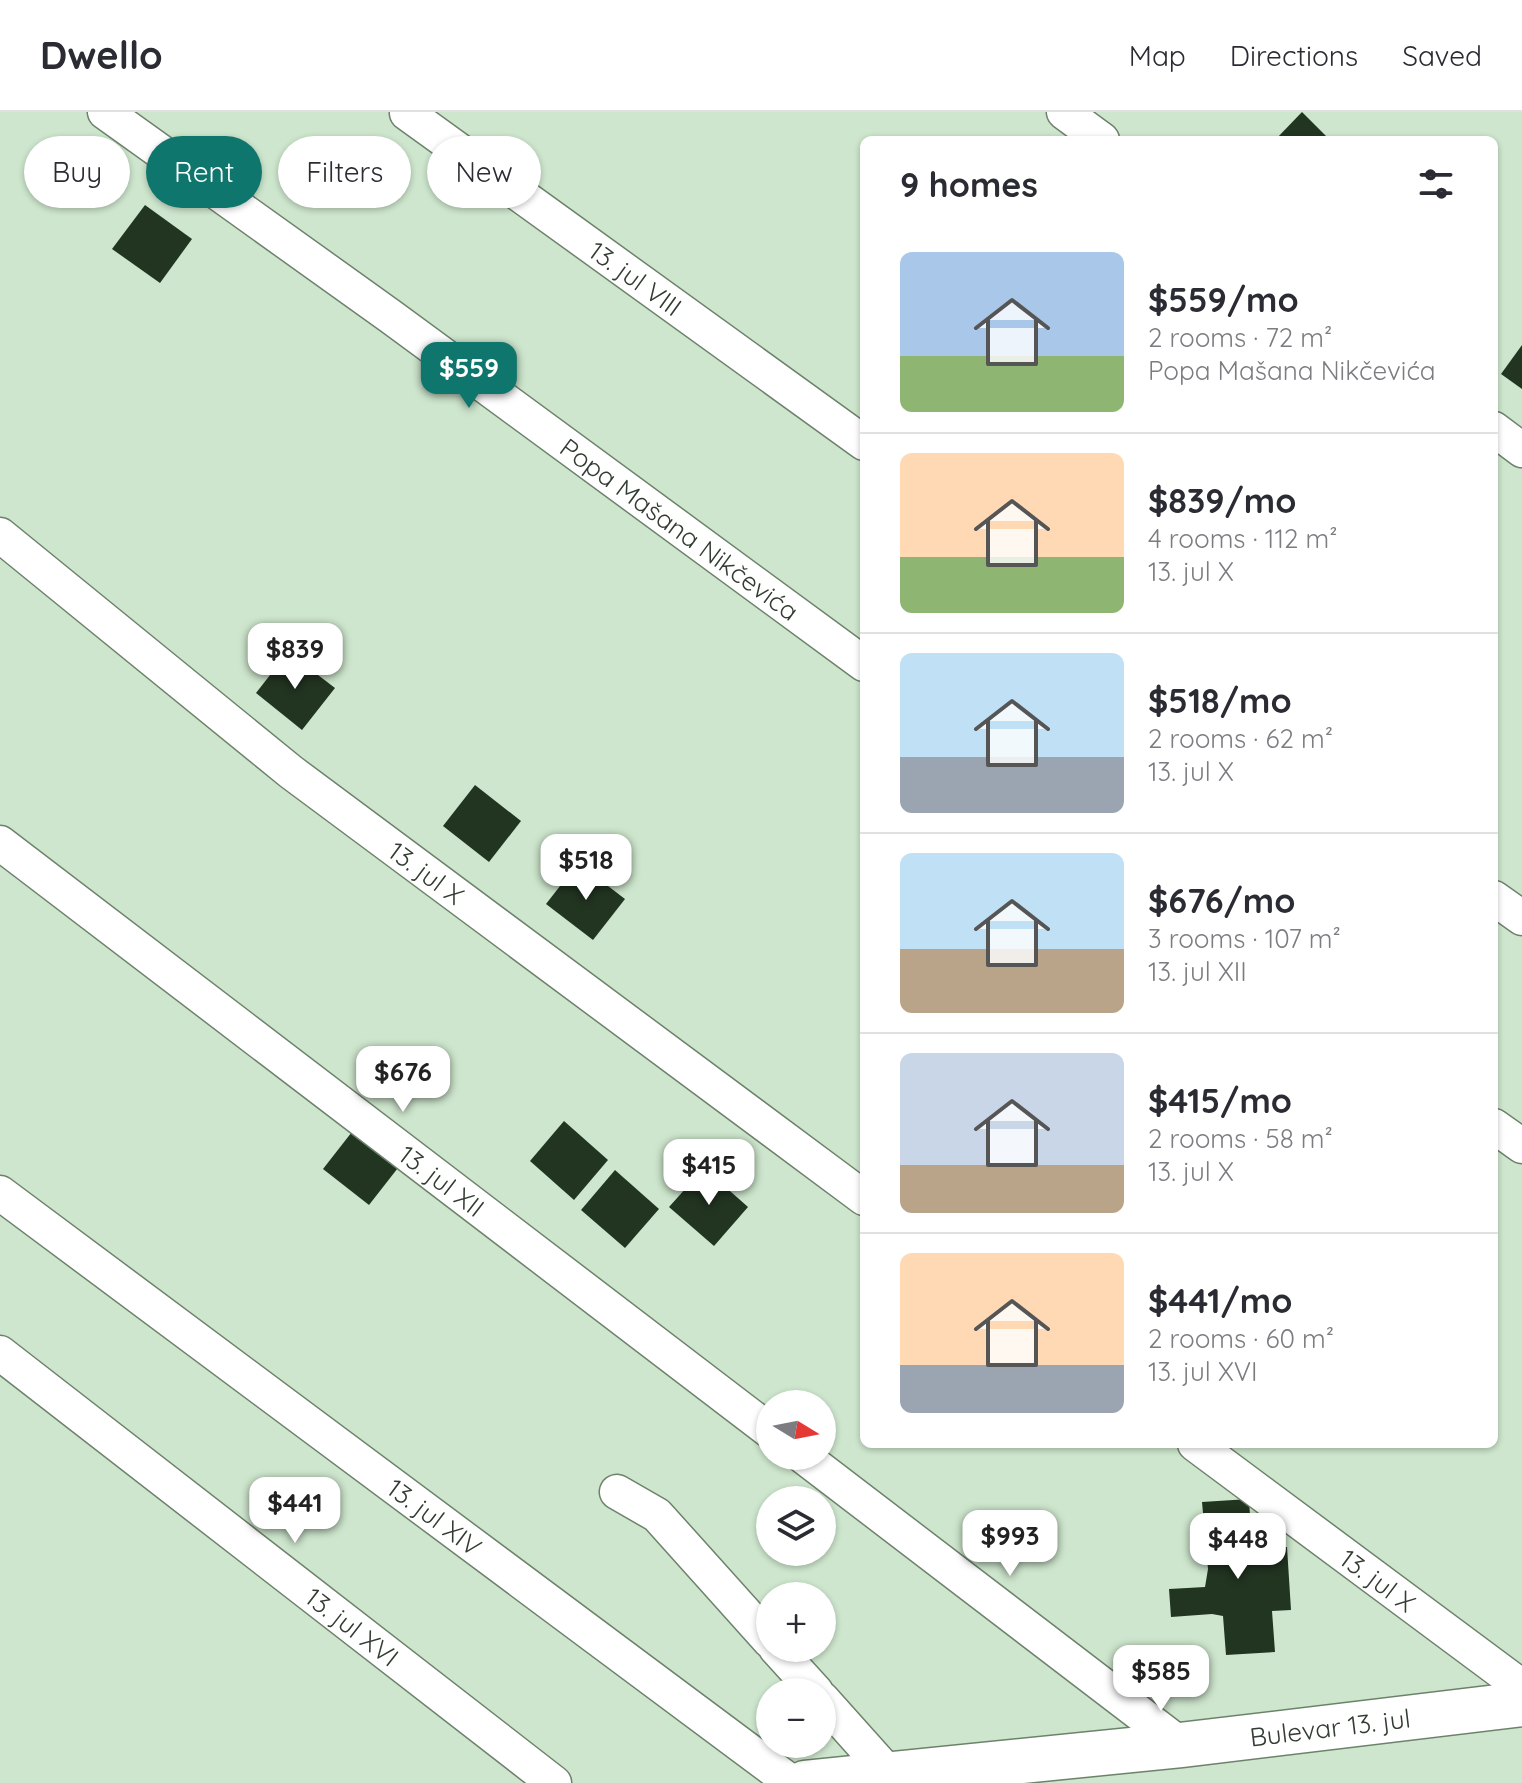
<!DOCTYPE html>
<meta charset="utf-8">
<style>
body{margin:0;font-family:Quicksand,sans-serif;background:#f2f2f3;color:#2b2b33;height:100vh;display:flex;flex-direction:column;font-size:30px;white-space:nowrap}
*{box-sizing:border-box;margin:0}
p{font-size:26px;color:#7c7c81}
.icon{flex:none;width:44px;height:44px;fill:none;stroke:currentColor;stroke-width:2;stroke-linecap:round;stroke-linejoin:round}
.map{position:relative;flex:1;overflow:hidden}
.panel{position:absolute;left:860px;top:24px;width:638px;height:1312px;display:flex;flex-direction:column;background:#fff;border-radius:12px;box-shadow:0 2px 6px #0004}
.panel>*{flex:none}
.banner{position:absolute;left:24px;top:24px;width:716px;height:72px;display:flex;gap:16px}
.needle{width:52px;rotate:100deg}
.buttons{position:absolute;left:756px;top:1278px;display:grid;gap:16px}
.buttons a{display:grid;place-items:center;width:80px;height:80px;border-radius:50%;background:#fff;box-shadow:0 2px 6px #0004;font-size:40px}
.price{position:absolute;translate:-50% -68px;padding:0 18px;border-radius:16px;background:#fff;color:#222;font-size:26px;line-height:52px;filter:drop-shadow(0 2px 4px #0008)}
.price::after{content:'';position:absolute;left:50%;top:48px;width:24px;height:18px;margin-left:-12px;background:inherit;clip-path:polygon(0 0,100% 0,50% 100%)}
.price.current{background:#0f766e;color:#fff}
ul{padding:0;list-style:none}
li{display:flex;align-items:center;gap:24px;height:200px;padding:0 40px}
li+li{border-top:2px solid #e1e1e2}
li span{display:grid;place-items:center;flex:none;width:224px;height:160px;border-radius:12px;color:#555}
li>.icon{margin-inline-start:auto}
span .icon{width:96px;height:96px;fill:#fffc;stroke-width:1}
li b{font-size:34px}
h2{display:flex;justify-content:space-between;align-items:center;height:96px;padding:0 40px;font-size:34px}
.tag{padding:0 28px;border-radius:36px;background:#fff;box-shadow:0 2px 6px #0004;font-size:28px;line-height:72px}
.tag.current{background:#0f766e;color:#fff}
header{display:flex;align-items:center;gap:48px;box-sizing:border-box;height:112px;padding:0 40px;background:#fff;border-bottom:2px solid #e1e1e2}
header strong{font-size:38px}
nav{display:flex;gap:44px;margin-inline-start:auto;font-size:28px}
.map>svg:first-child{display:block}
.building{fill:#223521}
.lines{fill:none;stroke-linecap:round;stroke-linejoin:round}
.street-casing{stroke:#6d826b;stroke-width:37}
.secondary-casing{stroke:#6d826b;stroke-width:47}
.street{stroke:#fff;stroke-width:34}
.secondary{stroke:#fff;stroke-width:44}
.labels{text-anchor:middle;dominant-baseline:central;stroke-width:8;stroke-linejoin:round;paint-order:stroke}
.street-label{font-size:26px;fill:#333c32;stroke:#dbf3da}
</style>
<header>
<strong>Dwello</strong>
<nav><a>Map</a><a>Directions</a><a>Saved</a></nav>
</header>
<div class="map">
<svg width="1522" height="1671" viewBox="0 0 1522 1671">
<rect width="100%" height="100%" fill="#cee6cd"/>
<!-- building -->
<g class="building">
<path d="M1302 0 1330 28H1275Z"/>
<path d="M145 93 192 127 160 171 112 137Z"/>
<path d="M1522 233V277L1501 262Z"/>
<path d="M288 540 335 576 302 618 256 581Z"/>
<path d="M475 673 521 709 489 750 443 714Z"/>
<path d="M578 751 625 787 593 828 546 792Z"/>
<path d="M564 1009 608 1048 574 1088 530 1049Z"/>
<path d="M355 1016 401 1052 369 1093 323 1057Z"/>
<path d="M704 1056 748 1095 714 1134 669 1095Z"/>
<path d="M615 1058 659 1097 625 1136 581 1098Z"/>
<path d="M1249 1387 1252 1437 1287 1435 1291 1498 1272 1499 1275 1540 1226 1543 1223 1504 1212 1502 1171 1505 1169 1477 1205 1475 1208 1457 1202 1390Z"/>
</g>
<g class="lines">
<defs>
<g id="street">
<path id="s1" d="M105 0 390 204 864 552"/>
<path d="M1064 0 1102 28"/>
<path id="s2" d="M407 1 864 331"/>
<path d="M1494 317 1522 338"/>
<path id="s3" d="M0 423 291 660 864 1086"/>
<path id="s4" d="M0 731 770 1319"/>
<path d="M1494 786 1522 806"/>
<path d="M1494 1014 1522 1034"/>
<path id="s5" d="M0 1081 792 1671"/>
<path id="s6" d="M0 1241 554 1671"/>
<path id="s7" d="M1195 1332 1522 1575"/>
<path d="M803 1344 1181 1633"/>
<path d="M617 1380 657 1403 770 1529"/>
<path d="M776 1536 816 1580"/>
<path d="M822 1587 890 1663"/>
</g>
<g id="secondary">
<path id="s8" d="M805 1671 1181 1633 1522 1592"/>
</g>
</defs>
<!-- street casing -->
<use href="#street" class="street-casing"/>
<!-- secondary casing -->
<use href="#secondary" class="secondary-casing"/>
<!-- street -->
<use href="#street" class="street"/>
<!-- secondary -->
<use href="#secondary" class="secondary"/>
</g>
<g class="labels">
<!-- street labels -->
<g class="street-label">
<text stroke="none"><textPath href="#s2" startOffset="282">13. jul VIII</textPath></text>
<text stroke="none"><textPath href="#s1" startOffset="710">Popa Mašana Nikčevića</textPath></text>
<text stroke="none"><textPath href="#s3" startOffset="544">13. jul X</textPath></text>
<text stroke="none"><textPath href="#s4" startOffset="556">13. jul XII</textPath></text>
<text stroke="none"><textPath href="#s5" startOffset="542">13. jul XIV</textPath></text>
<text stroke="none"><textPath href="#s7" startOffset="228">13. jul X</textPath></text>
<text stroke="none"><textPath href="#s6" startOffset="446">13. jul XVI</textPath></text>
<text stroke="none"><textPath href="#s8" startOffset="528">Bulevar 13. jul</textPath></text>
</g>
</g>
</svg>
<div class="buttons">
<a><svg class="needle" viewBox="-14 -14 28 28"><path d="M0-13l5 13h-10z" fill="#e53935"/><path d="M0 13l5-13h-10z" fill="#7c7c81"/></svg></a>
<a><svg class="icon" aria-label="layers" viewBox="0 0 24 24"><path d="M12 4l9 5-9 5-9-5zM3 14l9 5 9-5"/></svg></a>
<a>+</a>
<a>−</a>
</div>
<b class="price current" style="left:469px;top:298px">$559</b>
<b class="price" style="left:295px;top:579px">$839</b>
<b class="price" style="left:586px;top:790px">$518</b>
<b class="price" style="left:403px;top:1002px">$676</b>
<b class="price" style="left:709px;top:1095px">$415</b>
<b class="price" style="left:295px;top:1433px">$441</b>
<b class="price" style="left:1010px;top:1466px">$993</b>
<b class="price" style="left:1238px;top:1469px">$448</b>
<b class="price" style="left:1161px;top:1601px">$585</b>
<div class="banner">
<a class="tag">Buy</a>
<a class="tag current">Rent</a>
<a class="tag">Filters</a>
<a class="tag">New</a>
</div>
<section class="panel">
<h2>9 homes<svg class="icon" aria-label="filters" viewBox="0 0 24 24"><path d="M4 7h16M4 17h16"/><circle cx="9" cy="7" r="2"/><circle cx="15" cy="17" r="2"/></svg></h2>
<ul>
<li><span style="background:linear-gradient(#a9c7e8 65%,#8fb573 0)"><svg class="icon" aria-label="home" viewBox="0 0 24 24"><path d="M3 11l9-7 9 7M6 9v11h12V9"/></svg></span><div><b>$559/mo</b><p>2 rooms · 72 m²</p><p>Popa Mašana Nikčevića</p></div></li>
<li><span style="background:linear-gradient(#ffd9b3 65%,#8fb573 0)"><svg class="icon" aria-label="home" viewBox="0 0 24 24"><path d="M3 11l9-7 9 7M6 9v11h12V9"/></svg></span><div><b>$839/mo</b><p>4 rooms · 112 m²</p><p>13. jul X</p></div></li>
<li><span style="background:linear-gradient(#bfe0f5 65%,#9aa5b1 0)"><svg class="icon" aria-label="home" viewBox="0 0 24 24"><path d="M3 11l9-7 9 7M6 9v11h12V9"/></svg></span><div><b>$518/mo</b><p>2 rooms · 62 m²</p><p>13. jul X</p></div></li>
<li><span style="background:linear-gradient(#bfe0f5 60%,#b9a48a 0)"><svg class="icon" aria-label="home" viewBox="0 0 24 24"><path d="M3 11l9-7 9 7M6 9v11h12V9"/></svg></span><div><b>$676/mo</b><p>3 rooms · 107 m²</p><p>13. jul XII</p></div></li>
<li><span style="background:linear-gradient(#c9d6e8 70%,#b9a48a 0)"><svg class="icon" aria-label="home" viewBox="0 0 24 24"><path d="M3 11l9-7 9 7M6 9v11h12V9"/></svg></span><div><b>$415/mo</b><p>2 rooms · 58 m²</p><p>13. jul X</p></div></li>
<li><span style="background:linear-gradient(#ffd9b3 70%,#9aa5b1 0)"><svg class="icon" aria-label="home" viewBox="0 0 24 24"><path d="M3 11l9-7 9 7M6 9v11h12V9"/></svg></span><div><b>$441/mo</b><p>2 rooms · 60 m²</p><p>13. jul XVI</p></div></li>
</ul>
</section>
</div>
